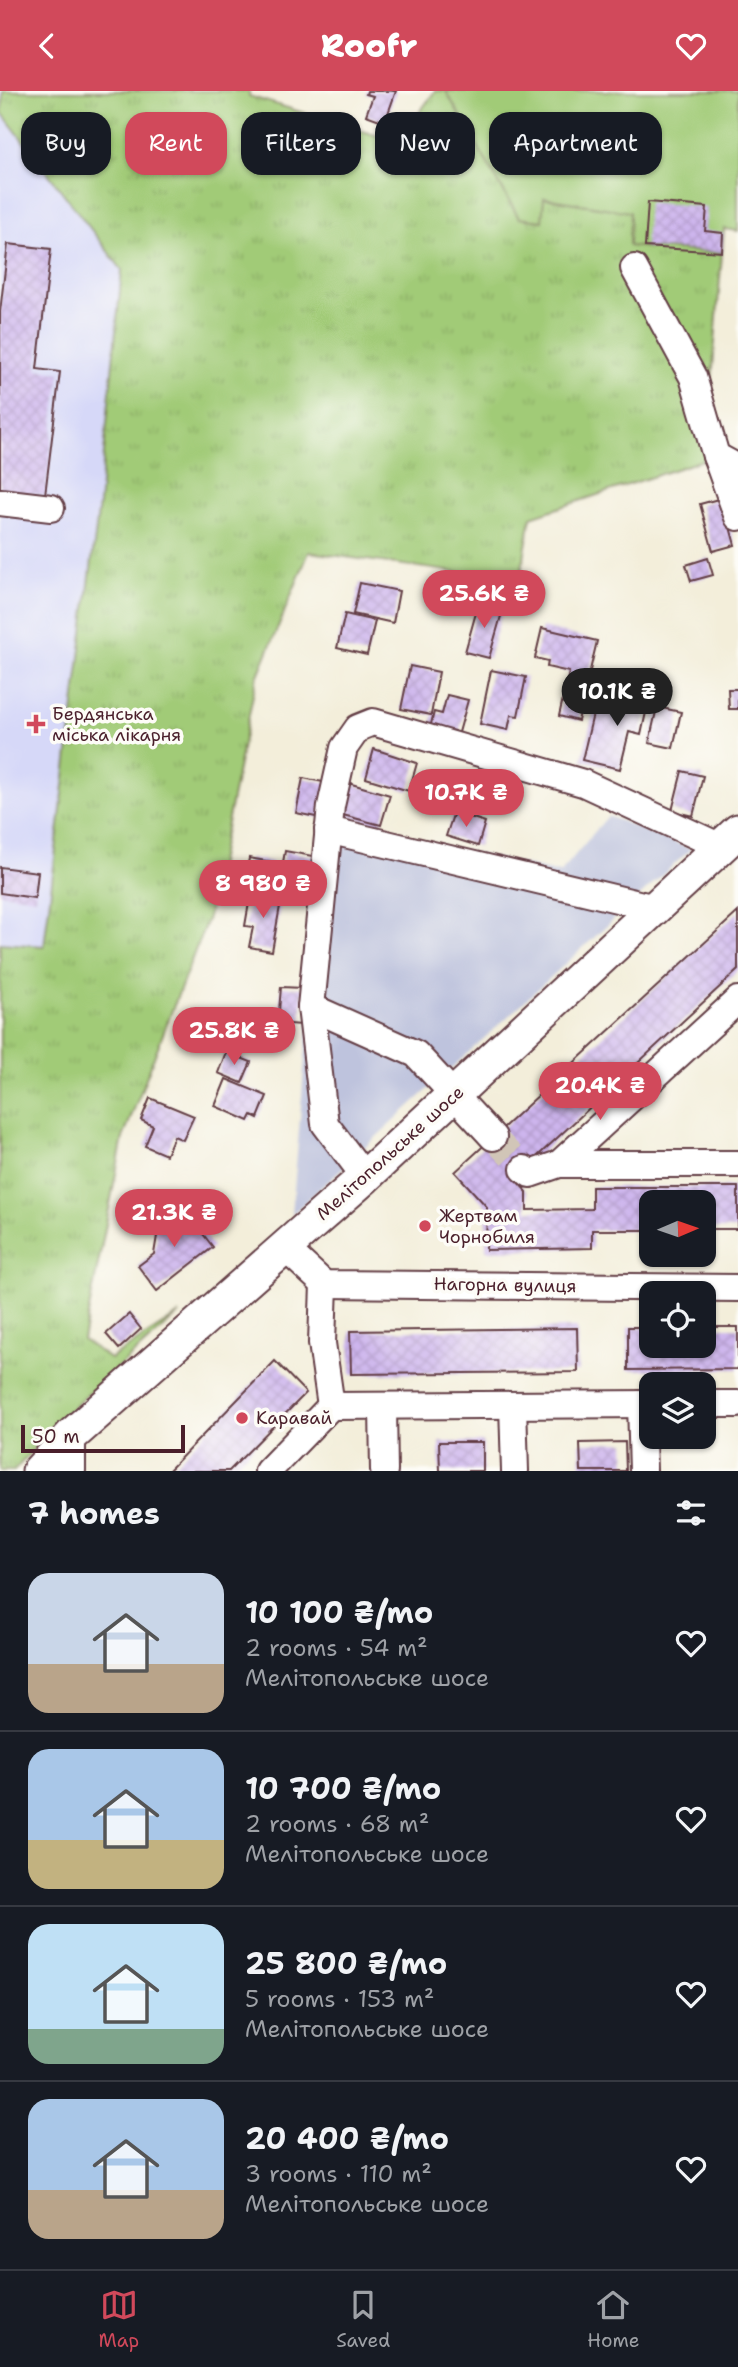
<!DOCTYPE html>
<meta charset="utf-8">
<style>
body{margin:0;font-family:"Shantell Sans",sans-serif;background:#20242c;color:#f1f3f6;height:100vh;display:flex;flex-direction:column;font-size:26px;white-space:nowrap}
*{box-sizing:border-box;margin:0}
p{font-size:23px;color:#9ea1a6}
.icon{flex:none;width:38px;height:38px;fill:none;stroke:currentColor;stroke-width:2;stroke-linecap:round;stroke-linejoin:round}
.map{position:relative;height:1380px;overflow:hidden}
.details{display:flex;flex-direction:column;background:#171b24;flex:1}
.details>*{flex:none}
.top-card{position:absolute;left:21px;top:21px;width:696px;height:63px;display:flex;gap:14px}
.needle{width:46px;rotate:88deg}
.controls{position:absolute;left:639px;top:1099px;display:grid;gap:14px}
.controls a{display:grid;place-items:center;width:77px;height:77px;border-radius:14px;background:#171b24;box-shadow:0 2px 5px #0004;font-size:35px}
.scale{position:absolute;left:21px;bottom:18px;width:164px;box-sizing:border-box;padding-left:7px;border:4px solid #4a1f2b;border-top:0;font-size:19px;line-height:24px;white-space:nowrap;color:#4a1f2b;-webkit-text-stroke:5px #fdfcf7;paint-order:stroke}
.price{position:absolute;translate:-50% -60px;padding:0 16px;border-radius:24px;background:#d1495b;color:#fff;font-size:23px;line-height:46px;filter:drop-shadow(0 2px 4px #0008)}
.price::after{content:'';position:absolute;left:50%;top:42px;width:21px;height:16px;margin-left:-10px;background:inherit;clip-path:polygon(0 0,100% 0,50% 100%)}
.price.on{background:#222;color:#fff}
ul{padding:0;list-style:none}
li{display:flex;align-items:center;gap:21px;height:175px;padding:0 28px}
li+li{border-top:2px solid #363941}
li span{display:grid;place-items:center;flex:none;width:196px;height:140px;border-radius:21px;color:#555}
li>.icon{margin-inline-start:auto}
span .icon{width:84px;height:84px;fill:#fffc;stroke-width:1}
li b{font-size:30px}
h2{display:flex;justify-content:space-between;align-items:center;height:84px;padding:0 28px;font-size:30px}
.tag{padding:0 24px;border-radius:21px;background:#171b24;box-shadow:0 2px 5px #0004;font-size:24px;line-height:63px}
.tag.on{background:#d1495b;color:#fff}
header{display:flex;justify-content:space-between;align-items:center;height:91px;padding:0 28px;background:#d1495b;color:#fff;font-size:32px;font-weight:800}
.dock{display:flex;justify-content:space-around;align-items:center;height:98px;border-top:2px solid #363941;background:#171b24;font-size:19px;color:#9ea1a6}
.dock a{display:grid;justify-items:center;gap:4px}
.dock .on{color:#d1495b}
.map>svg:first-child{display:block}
.built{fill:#d6d8f8}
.industrial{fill:#bec3dd}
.grass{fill:url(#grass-tufts);stroke:#767551;stroke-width:2}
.pitch{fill:#a1cb77;stroke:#767551;stroke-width:2}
.building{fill:url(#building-cross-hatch)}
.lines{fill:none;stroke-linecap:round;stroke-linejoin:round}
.minor-tunnel{stroke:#d1c5b7;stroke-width:26;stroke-dasharray:26 13;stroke-linecap:butt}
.minor-casing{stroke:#633e45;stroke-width:30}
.major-casing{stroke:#633e45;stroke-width:37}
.minor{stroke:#fff;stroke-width:26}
.major{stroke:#fff;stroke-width:33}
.poi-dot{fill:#d1495b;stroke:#fdfcf7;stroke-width:2.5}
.labels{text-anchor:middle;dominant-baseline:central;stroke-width:7;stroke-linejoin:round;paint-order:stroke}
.poi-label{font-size:18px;fill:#4a1f2b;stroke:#fdfcf7;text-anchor:start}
.street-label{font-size:18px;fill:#4a1f2b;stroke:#fdfcf7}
</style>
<header><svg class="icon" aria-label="back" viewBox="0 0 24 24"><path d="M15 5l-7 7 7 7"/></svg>Roofr<svg class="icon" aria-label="heart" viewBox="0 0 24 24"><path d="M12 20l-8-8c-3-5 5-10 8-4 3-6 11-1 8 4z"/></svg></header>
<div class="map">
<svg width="738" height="1380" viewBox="0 0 738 1380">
<defs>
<pattern id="grass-tufts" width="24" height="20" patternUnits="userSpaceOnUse" patternTransform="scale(1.75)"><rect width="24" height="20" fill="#a1cb77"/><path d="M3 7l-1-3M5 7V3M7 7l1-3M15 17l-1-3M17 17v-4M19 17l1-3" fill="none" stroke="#8cae67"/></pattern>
<pattern id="building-cross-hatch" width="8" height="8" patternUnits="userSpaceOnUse" patternTransform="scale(1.75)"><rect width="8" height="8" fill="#cdb5ed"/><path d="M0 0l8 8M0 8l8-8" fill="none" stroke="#b29bcb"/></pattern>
</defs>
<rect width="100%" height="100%" fill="#fdfcf7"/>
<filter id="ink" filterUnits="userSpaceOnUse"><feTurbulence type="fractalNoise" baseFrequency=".0143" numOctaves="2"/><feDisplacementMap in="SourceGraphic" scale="14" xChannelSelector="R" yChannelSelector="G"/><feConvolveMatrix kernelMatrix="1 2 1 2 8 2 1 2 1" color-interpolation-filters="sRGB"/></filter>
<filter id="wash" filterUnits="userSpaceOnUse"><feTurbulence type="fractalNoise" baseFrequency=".00686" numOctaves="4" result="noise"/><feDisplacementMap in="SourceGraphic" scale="28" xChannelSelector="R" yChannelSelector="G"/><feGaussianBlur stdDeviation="1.57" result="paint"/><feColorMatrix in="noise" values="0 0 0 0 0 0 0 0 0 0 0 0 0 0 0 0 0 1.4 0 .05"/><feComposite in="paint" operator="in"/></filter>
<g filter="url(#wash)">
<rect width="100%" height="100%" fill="#f3eeda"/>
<!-- built -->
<path class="built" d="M0 0H3L2 22 122 179 99 413 44 855 0 852Z"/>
<!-- industrial -->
<path class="industrial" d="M608 725 691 758 292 1123 325 727 560 782Z"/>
<!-- grass -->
<path class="grass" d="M3 0H249V5L398 51 435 0H446L519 127 544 107 631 121 629 155 722 162 710 315 724 362 531 426 520 490 309 461 256 589 208 826 123 1047 83 1249 110 1268 179 1223 61 1327 14 1380H0V852L44 855 99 413 122 179 2 22Z"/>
<!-- pitch -->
<path class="pitch" d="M446 0H738V140L724 138 722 162 629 155 630 121 544 107 542 130 519 127Z"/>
<g id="blocks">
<!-- building -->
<g class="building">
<path d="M367 0H396L385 31 366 24 373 5 366 3Z"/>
<path d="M648 111 707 116 705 140 723 142 722 161 645 156Z"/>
<path d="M8 153 51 158 37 278 60 281 45 404 0 398V221Z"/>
<path d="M722 407 735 454 713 460 700 413Z"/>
<path d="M708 467 713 484 691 490 686 474Z"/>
<path d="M360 492 399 500 393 532 353 523Z"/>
<path d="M479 511 503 518 489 567 465 561Z"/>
<path d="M345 523 375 530 367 564 337 557Z"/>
<path d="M542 537 597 550 578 630 559 625 569 581 547 576 548 570 535 567Z"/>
<path d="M410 575 439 581 431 624 401 618Z"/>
<path d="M491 579 526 586 518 625 511 624 508 639 480 633Z"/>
<path d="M630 589 652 594 641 644 629 641 620 678 582 669 594 619 621 626Z"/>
<path d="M728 598H738V618H729Z"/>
<path d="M447 604 468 609 458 645 430 637 434 621 442 623Z"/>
<path d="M657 616 681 621 673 657 649 652Z"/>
<path d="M374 658 417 672 409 700 366 687Z"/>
<path d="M682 680 703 685 693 725 672 720Z"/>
<path d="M303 687 328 692 321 727 296 722Z"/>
<path d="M348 692 390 704 381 734 339 723Z"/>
<path d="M454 721 485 731 478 755 446 745Z"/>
<path d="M285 760 318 766 313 789 281 783Z"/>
<path d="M249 767 272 771 267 794 245 790Z"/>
<path d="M0 776 38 781 35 807 0 802Z"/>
<path d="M260 801 282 804 272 860 249 856 253 836 245 835 250 806 259 808Z"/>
<path d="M738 821V879L514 1087 527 1101V1119L592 1118V1096H738V1138H704V1111H651V1139H592V1157L486 1159 487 1116 455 1081Z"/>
<path d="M281 896 303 897 301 934 278 932Z"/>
<path d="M226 961 251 971 242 992 218 982Z"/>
<path d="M226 988 267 1005 258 1027 252 1024 249 1030 215 1015Z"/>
<path d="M150 1007 194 1025 183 1049 174 1045 166 1064 145 1055 153 1035 141 1029Z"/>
<path d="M182 1116 213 1156 157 1200 138 1175 154 1163 157 1145 152 1139Z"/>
<path d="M129 1223 141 1238 119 1258 106 1243Z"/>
<path d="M628 1236H651V1255H704V1236H738V1278L628 1279Z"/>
<path d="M577 1237 578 1281 351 1283 350 1240Z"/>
<path d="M275 1270 306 1302 229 1380H168Z"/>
<path d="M439 1351H483V1380H440Z"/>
<path d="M625 1351 626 1380H581L580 1352Z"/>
</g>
</g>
</g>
<g filter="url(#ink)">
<use href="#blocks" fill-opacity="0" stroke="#633e45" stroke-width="2"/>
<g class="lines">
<!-- minor-tunnel -->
<path class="minor-tunnel" d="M493 1046 524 1078"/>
<defs>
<g id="minor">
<path d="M634 177 693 286 716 365 738 377"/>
<path d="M716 365 738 426"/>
<path d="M0 411 51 417"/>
<path d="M328 739 655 817"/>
<path d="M738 909 559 1073H738"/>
<path d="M311 916 416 963 493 1046"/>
<path d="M524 1078 530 1083 559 1073"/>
<path d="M365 1086 325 1033 311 916 331 715 344 657 358 637 373 631 583 692 721 756"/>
<path d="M285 1157 324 1193 738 1197"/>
<path d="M324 1193 322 1252 331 1315 651 1313"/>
<path d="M641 1313 643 1380"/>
<path d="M704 1313H738"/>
<path d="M513 1314 515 1380"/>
<path d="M383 1315 384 1380"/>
<path d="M72 1380V1344"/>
<path d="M268 1380 331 1315"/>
</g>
<path id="major" d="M39 1380 72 1344 365 1086 738 740"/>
</defs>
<!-- minor casing -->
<use href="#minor" class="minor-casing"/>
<!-- major casing -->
<use href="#major" class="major-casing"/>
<!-- minor -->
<use href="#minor" class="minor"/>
<!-- major -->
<use href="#major" class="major"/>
</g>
</g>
<!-- markers -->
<g class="poi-dot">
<path d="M32.5 622.5h7v7h7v7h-7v7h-7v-7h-7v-7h7z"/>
<circle cx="425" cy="1135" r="7"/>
<circle cx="242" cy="1327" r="7"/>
</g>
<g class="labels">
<!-- poi labels -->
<g class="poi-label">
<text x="52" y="623">Бердянська<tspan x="52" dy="21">міська лікарня</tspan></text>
<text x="439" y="1125">Жертвам<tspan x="439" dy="21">Чорнобиля</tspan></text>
<text x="256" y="1327">Каравай</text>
</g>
<!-- street labels -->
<g class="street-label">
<text transform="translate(390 1062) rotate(-42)">Мелітопольське шосе</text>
<text transform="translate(505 1194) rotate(1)">Нагорна вулиця</text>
</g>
</g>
</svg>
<div class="controls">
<a><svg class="needle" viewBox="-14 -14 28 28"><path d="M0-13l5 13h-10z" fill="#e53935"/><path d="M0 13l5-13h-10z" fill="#9ea1a6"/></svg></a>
<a><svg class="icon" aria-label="locate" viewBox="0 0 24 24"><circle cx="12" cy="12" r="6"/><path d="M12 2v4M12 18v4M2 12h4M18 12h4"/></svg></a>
<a><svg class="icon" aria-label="layers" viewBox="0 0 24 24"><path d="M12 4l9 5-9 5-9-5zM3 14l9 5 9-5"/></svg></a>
</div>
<div class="scale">50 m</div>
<b class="price" style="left:484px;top:539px">25.6K ₴</b>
<b class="price on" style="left:617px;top:637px">10.1K ₴</b>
<b class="price" style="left:466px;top:738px">10.7K ₴</b>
<b class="price" style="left:263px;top:829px">8 980 ₴</b>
<b class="price" style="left:234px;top:976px">25.8K ₴</b>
<b class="price" style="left:600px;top:1031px">20.4K ₴</b>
<b class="price" style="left:174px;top:1158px">21.3K ₴</b>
<div class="top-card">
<a class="tag">Buy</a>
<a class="tag on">Rent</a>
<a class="tag">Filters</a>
<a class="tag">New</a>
<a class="tag">Apartment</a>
</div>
</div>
<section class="details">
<h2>7 homes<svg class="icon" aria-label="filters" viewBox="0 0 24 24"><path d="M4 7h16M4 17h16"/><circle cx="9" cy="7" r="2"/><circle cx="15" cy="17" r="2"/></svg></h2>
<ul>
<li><span style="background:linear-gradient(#c9d6e8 65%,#b9a48a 0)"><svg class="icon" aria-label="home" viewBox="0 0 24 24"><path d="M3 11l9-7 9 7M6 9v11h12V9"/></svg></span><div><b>10 100 ₴/mo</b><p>2 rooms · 54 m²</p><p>Мелітопольське шосе</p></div><svg class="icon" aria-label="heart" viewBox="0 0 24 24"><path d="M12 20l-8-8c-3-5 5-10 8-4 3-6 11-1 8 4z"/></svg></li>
<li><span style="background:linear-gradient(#a9c7e8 65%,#c2b280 0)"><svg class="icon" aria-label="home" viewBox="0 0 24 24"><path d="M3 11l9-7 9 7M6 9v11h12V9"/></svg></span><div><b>10 700 ₴/mo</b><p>2 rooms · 68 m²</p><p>Мелітопольське шосе</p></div><svg class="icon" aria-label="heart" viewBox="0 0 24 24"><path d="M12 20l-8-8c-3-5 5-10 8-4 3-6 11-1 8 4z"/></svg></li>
<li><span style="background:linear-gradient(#bfe0f5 75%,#7fa58c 0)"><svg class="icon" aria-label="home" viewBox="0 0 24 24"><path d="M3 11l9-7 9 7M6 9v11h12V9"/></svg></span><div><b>25 800 ₴/mo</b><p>5 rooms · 153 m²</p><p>Мелітопольське шосе</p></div><svg class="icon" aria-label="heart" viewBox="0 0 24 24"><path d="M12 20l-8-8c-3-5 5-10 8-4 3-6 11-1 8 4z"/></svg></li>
<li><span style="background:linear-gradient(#a9c7e8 65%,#b9a48a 0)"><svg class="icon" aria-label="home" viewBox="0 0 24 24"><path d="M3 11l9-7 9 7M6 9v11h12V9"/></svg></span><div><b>20 400 ₴/mo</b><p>3 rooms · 110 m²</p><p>Мелітопольське шосе</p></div><svg class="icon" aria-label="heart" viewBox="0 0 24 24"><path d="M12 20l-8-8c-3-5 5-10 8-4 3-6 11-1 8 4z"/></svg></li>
</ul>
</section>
<nav class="dock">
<a class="on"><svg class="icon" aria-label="map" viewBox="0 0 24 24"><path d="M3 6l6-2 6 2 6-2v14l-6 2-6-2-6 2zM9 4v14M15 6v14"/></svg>Map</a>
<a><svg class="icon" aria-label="saved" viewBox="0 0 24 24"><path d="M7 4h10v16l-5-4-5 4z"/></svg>Saved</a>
<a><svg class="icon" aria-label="home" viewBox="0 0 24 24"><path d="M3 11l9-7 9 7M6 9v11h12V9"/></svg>Home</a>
</nav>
